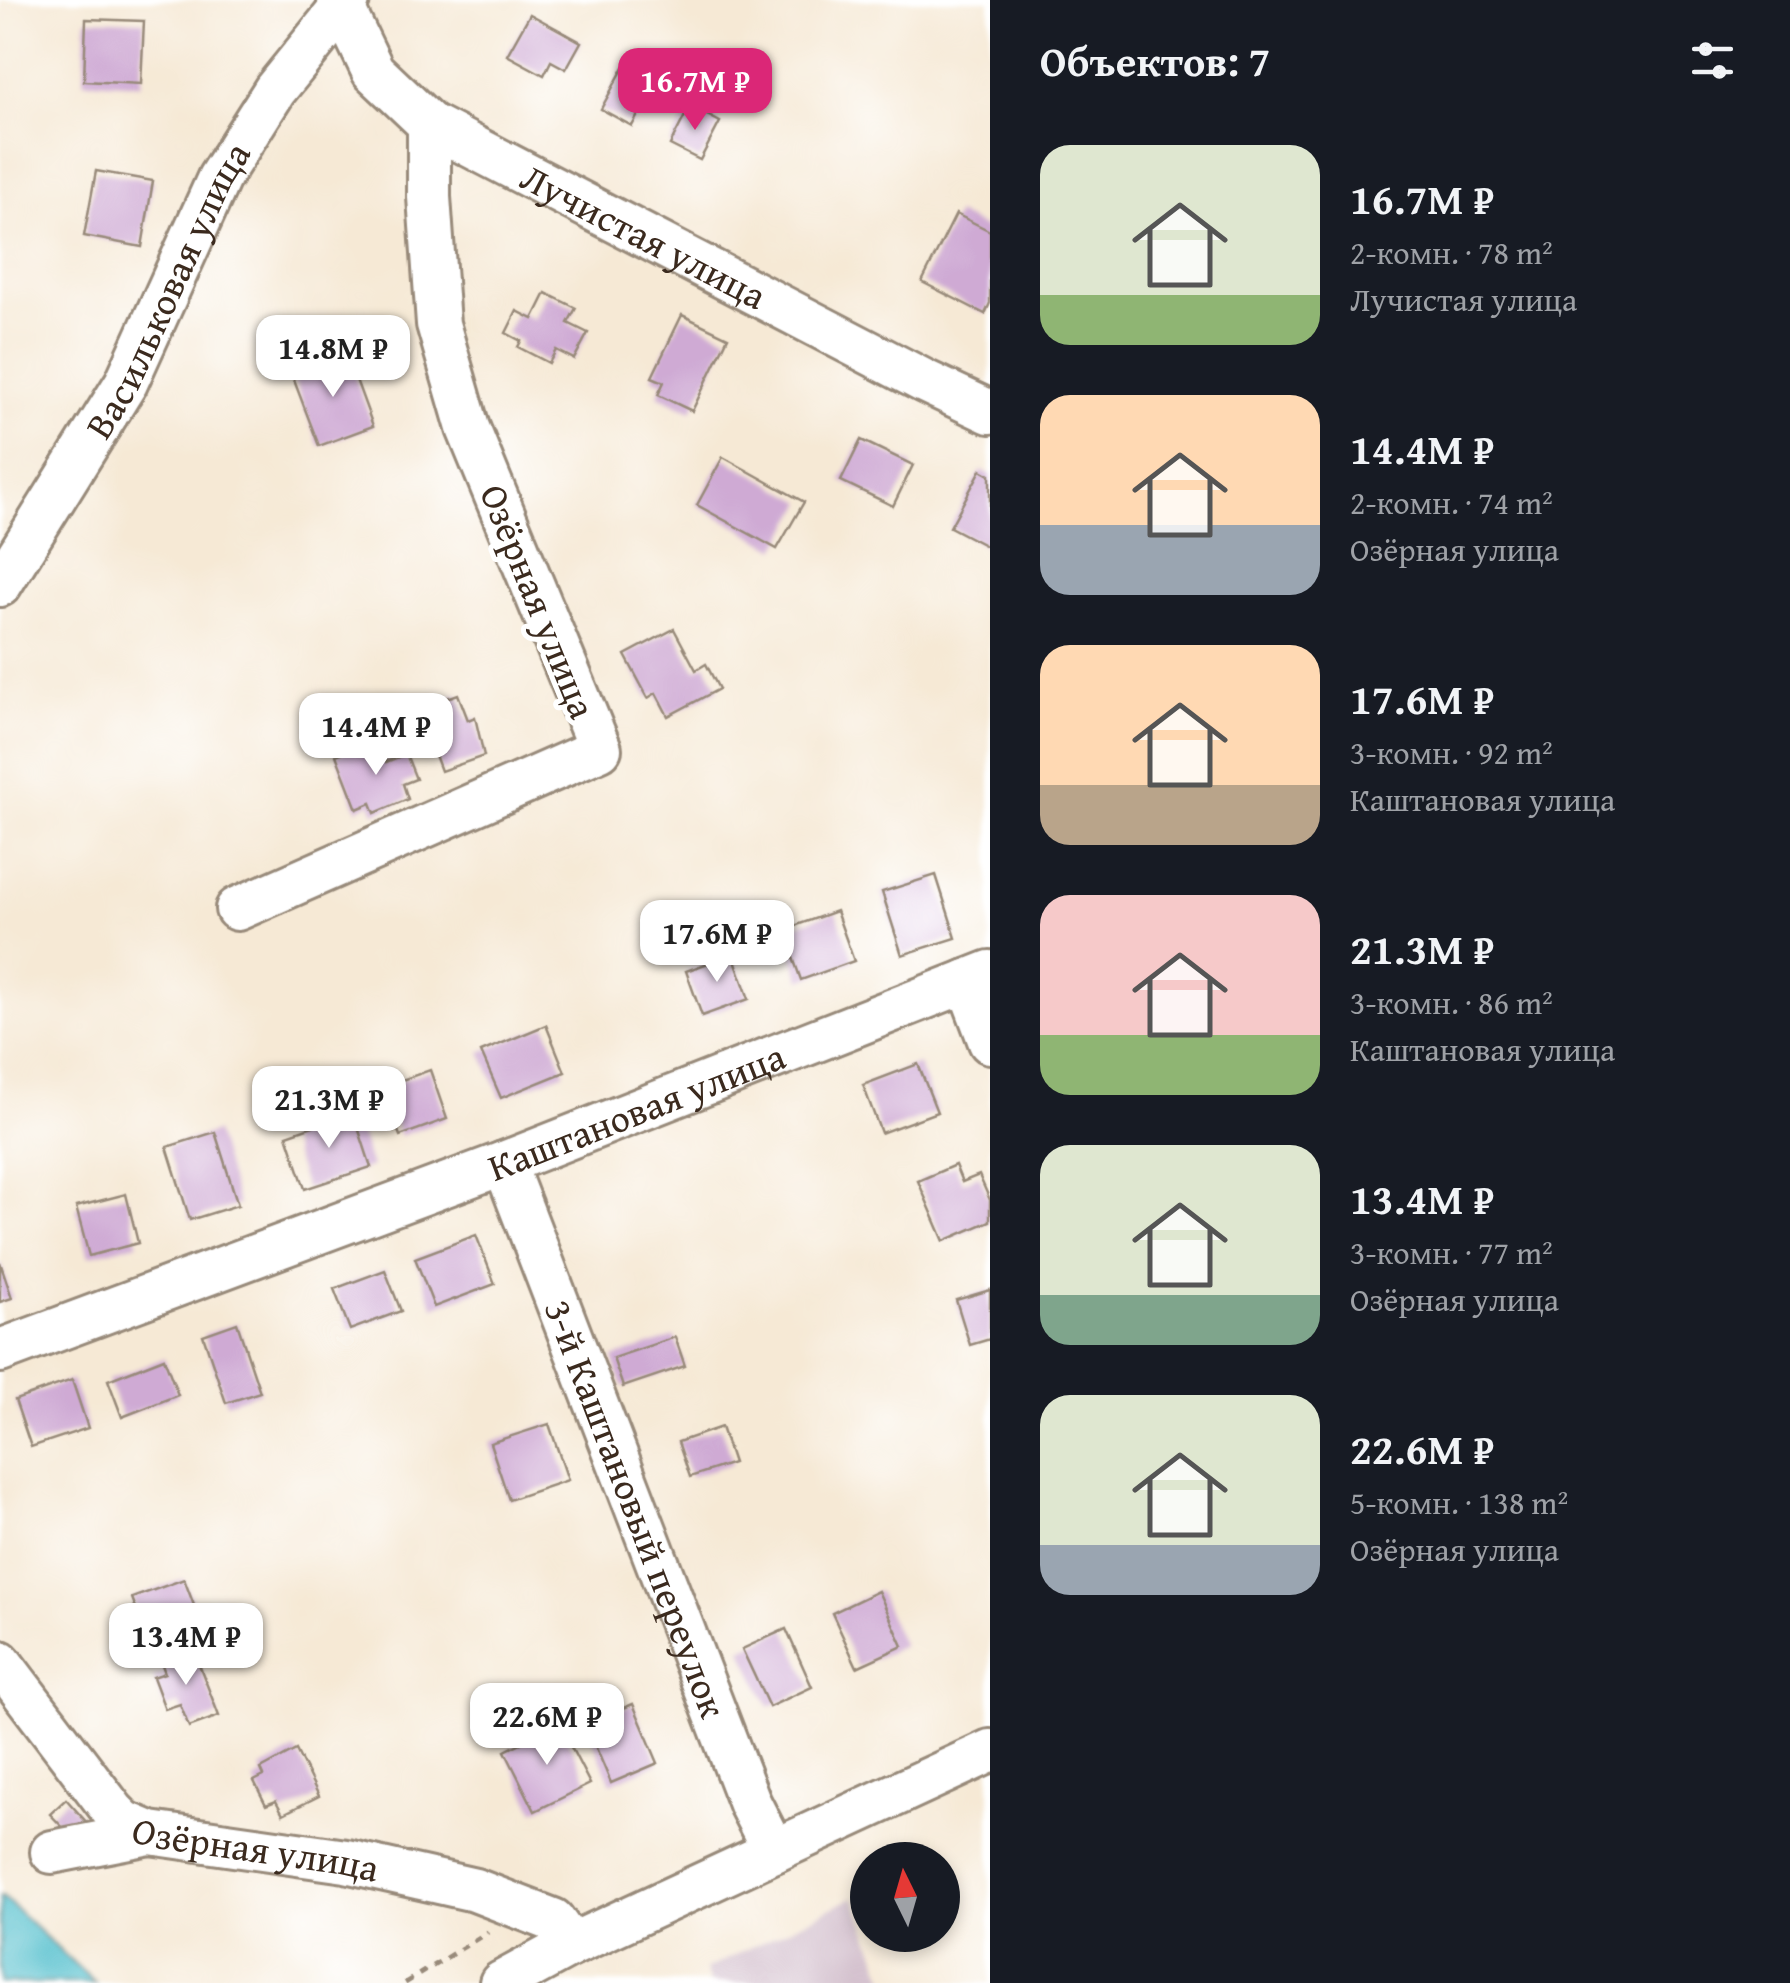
<!DOCTYPE html>
<html lang="ru">
<meta charset="utf-8">
<style>
body{margin:0;font-family:"Gentium Book Plus",serif;background:#242831;color:#f1f3f6;height:100vh;display:flex;flex-direction:column;font-size:38px;white-space:nowrap}
*{box-sizing:border-box;margin:0}
p{font-size:32px;color:#9ea1a6}
.icon{flex:none;width:55px;height:55px;fill:none;stroke:currentColor;stroke-width:2;stroke-linecap:round;stroke-linejoin:round}
.map{position:relative;flex:1;overflow:hidden}
.panel{display:flex;flex-direction:column;background:#171b24;width:800px}
.panel>*{flex:none}
.needle{width:65px;rotate:355deg}
.buttons{position:absolute;left:850px;top:1842px;display:grid;gap:20px}
.buttons a{display:grid;place-items:center;width:110px;height:110px;border-radius:50%;background:#171b24;box-shadow:0 5px 15px #0003;font-size:50px}
.price{position:absolute;translate:-50% -85px;padding:0 22px;border-radius:20px;background:#fff;color:#222;font-size:32px;line-height:65px;filter:drop-shadow(0 2px 5px #0008)}
.price::after{content:'';position:absolute;left:50%;top:60px;width:30px;height:22px;margin-left:-15px;background:inherit;clip-path:polygon(0 0,100% 0,50% 100%)}
.price.on{background:#db2777;color:#fff}
ul{padding:0;list-style:none}
li{display:flex;align-items:center;gap:30px;height:250px;padding:0 50px}
li span{display:grid;place-items:center;flex:none;width:280px;height:200px;border-radius:30px;color:#555}
li>.icon{margin-inline-start:auto}
span .icon{width:120px;height:120px;fill:#fffc;stroke-width:1}
li b{font-size:42px}
h2{display:flex;justify-content:space-between;align-items:center;height:120px;padding:0 50px;font-size:42px}
main{display:flex;flex:1;min-height:0}
.map>svg:first-child{display:block}
.industrial{fill:#d1bdcb}
.water{fill:#54c0cd;stroke:#487576;stroke-width:2.5}
.building{fill:#cfaad4}
.lines{fill:none;stroke-linecap:round;stroke-linejoin:round}
.minor-casing{stroke:#988a7a;stroke-width:48}
.path{stroke:#988a7a;stroke-width:5;stroke-dasharray:8 8;stroke-linecap:butt}
.minor{stroke:#fff;stroke-width:42}
.labels{text-anchor:middle;dominant-baseline:central;stroke-width:10;stroke-linejoin:round;paint-order:stroke}
.street-label{font-size:38px;fill:#3b2a1e;stroke:#fff}
</style>
<main>
<div class="map">
<svg width="990" height="1983" viewBox="0 0 990 1983">
<rect width="100%" height="100%" fill="#fff"/>
<filter id="ink" filterUnits="userSpaceOnUse"><feTurbulence type="fractalNoise" baseFrequency=".01" numOctaves="2"/><feDisplacementMap in="SourceGraphic" scale="20" xChannelSelector="R" yChannelSelector="G"/><feConvolveMatrix kernelMatrix="1 2 1 2 8 2 1 2 1" color-interpolation-filters="sRGB"/></filter>
<filter id="wash" filterUnits="userSpaceOnUse"><feTurbulence type="fractalNoise" baseFrequency=".0048" numOctaves="4" result="noise"/><feDisplacementMap in="SourceGraphic" scale="40" xChannelSelector="R" yChannelSelector="G"/><feGaussianBlur stdDeviation="2.25" result="paint"/><feColorMatrix in="noise" values="0 0 0 0 0 0 0 0 0 0 0 0 0 0 0 0 0 1.4 0 .05"/><feComposite in="paint" operator="in"/></filter>
<g filter="url(#wash)">
<rect width="100%" height="100%" fill="#f6e9d5"/>
<!-- industrial -->
<path class="industrial" d="M854 1897 888 1983H710L705 1970Z"/>
<!-- water -->
<path class="water" d="M0 1896 5 1899 95 1983H0Z"/>
<g id="blocks">
<!-- building -->
<g class="building">
<path d="M530 14 581 42 566 69 551 61 544 75 507 55Z"/>
<path d="M86 19 144 21 141 84 84 81Z"/>
<path d="M624 67 655 84 632 126 601 109Z"/>
<path d="M690 106 720 122 700 160 670 145Z"/>
<path d="M96 171 153 181 142 247 84 236Z"/>
<path d="M956 214 990 231V303L985 314 922 282Z"/>
<path d="M546 293 576 308 568 323 588 333 574 359 556 350 549 363 518 347 521 341 506 333 517 311 533 319Z"/>
<path d="M682 315 728 337 692 411 658 395 664 382 652 377Z"/>
<path d="M347 355 373 426 319 446 292 375Z"/>
<path d="M861 440 913 465 893 506 841 481Z"/>
<path d="M723 457 804 502 777 549 697 505Z"/>
<path d="M981 470 990 475V548L950 527Z"/>
<path d="M674 629 696 670 706 664 719 689 668 716 656 693 648 698 625 655Z"/>
<path d="M458 694 468 720 475 717 484 756 441 771 426 731 437 727 428 705Z"/>
<path d="M380 746 386 762 406 754 416 779 403 784 408 799 375 813 371 803 357 809 336 755 356 747 359 754Z"/>
<path d="M936 875 956 938 902 955 882 892Z"/>
<path d="M836 911 854 961 801 980 783 930Z"/>
<path d="M733 954 749 999 702 1016 686 971Z"/>
<path d="M546 1025 565 1072 501 1098 481 1052Z"/>
<path d="M918 1064 937 1112 881 1133 863 1085Z"/>
<path d="M430 1070 447 1119 400 1136 382 1087Z"/>
<path d="M353 1112 371 1167 305 1189 287 1135Z"/>
<path d="M215 1132 238 1205 190 1220 167 1147Z"/>
<path d="M955 1165 962 1182 979 1175 990 1200V1221L944 1241 918 1181Z"/>
<path d="M126 1194 138 1243 89 1256 76 1207Z"/>
<path d="M476 1235 495 1284 434 1307 415 1258Z"/>
<path d="M0 1262 12 1298 0 1302Z"/>
<path d="M385 1270 401 1311 350 1330 334 1289Z"/>
<path d="M990 1290V1339L970 1345 956 1300Z"/>
<path d="M237 1323 260 1392 226 1403 203 1335Z"/>
<path d="M675 1337 685 1366 623 1387 613 1358Z"/>
<path d="M164 1358 178 1395 122 1417 108 1380Z"/>
<path d="M72 1380 88 1428 31 1447 15 1400Z"/>
<path d="M549 1424 568 1480 509 1500 490 1443Z"/>
<path d="M721 1427 733 1463 690 1477 678 1442Z"/>
<path d="M184 1579 203 1629 151 1648 132 1598Z"/>
<path d="M878 1591 903 1646 857 1667 832 1613Z"/>
<path d="M786 1629 812 1687 769 1707 742 1649Z"/>
<path d="M193 1649 219 1716 189 1727 180 1704 165 1709 153 1677 165 1673 161 1662Z"/>
<path d="M633 1704 658 1763 611 1783 586 1724Z"/>
<path d="M559 1724 590 1784 535 1811 505 1751Z"/>
<path d="M296 1750 319 1796 283 1814 276 1801 266 1805 254 1781 264 1776 261 1769Z"/>
<path d="M66 1799 88 1824 73 1838 50 1814Z"/>
</g>
</g>
</g>
<g filter="url(#ink)">
<use href="#blocks" fill-opacity="0" stroke="#988a7a" stroke-width="2.5"/>
<g class="lines">
<defs>
<g id="minor">
<path id="s1" d="M339 0 373 71 429 124 924 381 990 412"/>
<path id="s2" d="M0 585 126 383 219 178 275 90 348 0"/>
<path d="M237 909 600 749 468 428 438 324 429 197V124"/>
<path d="M967 981 990 1042"/>
<path id="s3" d="M504 1163 750 1804 774 1851"/>
<path id="s4" d="M0 1351 504 1163 990 972"/>
<path id="s5" d="M0 1662 113 1811 124 1822 150 1833 346 1861 475 1890 553 1920 571 1945"/>
<path d="M52 1852 150 1833"/>
<path d="M501 1983 571 1945 990 1751"/>
</g>
</defs>
<!-- minor casing -->
<use href="#minor" class="minor-casing"/>
<!-- path -->
<path class="path" d="M405 1983 488 1932"/>
<!-- minor -->
<use href="#minor" class="minor"/>
</g>
</g>
<g class="labels">
<!-- street labels -->
<g class="street-label">
<text stroke="none"><textPath href="#s1" startOffset="398">Лучистая улица</textPath></text>
<text stroke="none"><textPath href="#s2" startOffset="340">Васильковая улица</textPath></text>
<text transform="translate(539 601) rotate(68)">Озёрная улица</text>
<text stroke="none"><textPath href="#s4" startOffset="680">Каштановая улица</textPath></text>
<text stroke="none"><textPath href="#s3" startOffset="370">3-й Каштановый переулок</textPath></text>
<text stroke="none"><textPath href="#s5" startOffset="338">Озёрная улица</textPath></text>
</g>
</g>
</svg>
<div class="buttons">
<a><svg class="needle" viewBox="-14 -14 28 28"><path d="M0-13l5 13h-10z" fill="#e53935"/><path d="M0 13l5-13h-10z" fill="#9ea1a6"/></svg></a>
</div>
<b class="price on" style="left:695px;top:133px">16.7M ₽</b>
<b class="price" style="left:333px;top:400px">14.8M ₽</b>
<b class="price" style="left:376px;top:778px">14.4M ₽</b>
<b class="price" style="left:717px;top:985px">17.6M ₽</b>
<b class="price" style="left:329px;top:1151px">21.3M ₽</b>
<b class="price" style="left:186px;top:1688px">13.4M ₽</b>
<b class="price" style="left:547px;top:1768px">22.6M ₽</b>
</div>
<section class="panel">
<h2>Объектов: 7<svg class="icon" aria-label="filters" viewBox="0 0 24 24"><path d="M4 7h16M4 17h16"/><circle cx="9" cy="7" r="2"/><circle cx="15" cy="17" r="2"/></svg></h2>
<ul>
<li><span style="background:linear-gradient(#dfe7d0 75%,#8fb573 0)"><svg class="icon" aria-label="home" viewBox="0 0 24 24"><path d="M3 11l9-7 9 7M6 9v11h12V9"/></svg></span><div><b>16.7M ₽</b><p>2-комн. · 78 m²</p><p>Лучистая улица</p></div></li>
<li><span style="background:linear-gradient(#ffd9b3 65%,#9aa5b1 0)"><svg class="icon" aria-label="home" viewBox="0 0 24 24"><path d="M3 11l9-7 9 7M6 9v11h12V9"/></svg></span><div><b>14.4M ₽</b><p>2-комн. · 74 m²</p><p>Озёрная улица</p></div></li>
<li><span style="background:linear-gradient(#ffd9b3 70%,#b9a48a 0)"><svg class="icon" aria-label="home" viewBox="0 0 24 24"><path d="M3 11l9-7 9 7M6 9v11h12V9"/></svg></span><div><b>17.6M ₽</b><p>3-комн. · 92 m²</p><p>Каштановая улица</p></div></li>
<li><span style="background:linear-gradient(#f6c9c9 70%,#8fb573 0)"><svg class="icon" aria-label="home" viewBox="0 0 24 24"><path d="M3 11l9-7 9 7M6 9v11h12V9"/></svg></span><div><b>21.3M ₽</b><p>3-комн. · 86 m²</p><p>Каштановая улица</p></div></li>
<li><span style="background:linear-gradient(#dfe7d0 75%,#7fa58c 0)"><svg class="icon" aria-label="home" viewBox="0 0 24 24"><path d="M3 11l9-7 9 7M6 9v11h12V9"/></svg></span><div><b>13.4M ₽</b><p>3-комн. · 77 m²</p><p>Озёрная улица</p></div></li>
<li><span style="background:linear-gradient(#dfe7d0 75%,#9aa5b1 0)"><svg class="icon" aria-label="home" viewBox="0 0 24 24"><path d="M3 11l9-7 9 7M6 9v11h12V9"/></svg></span><div><b>22.6M ₽</b><p>5-комн. · 138 m²</p><p>Озёрная улица</p></div></li>
</ul>
</section>
</main>
